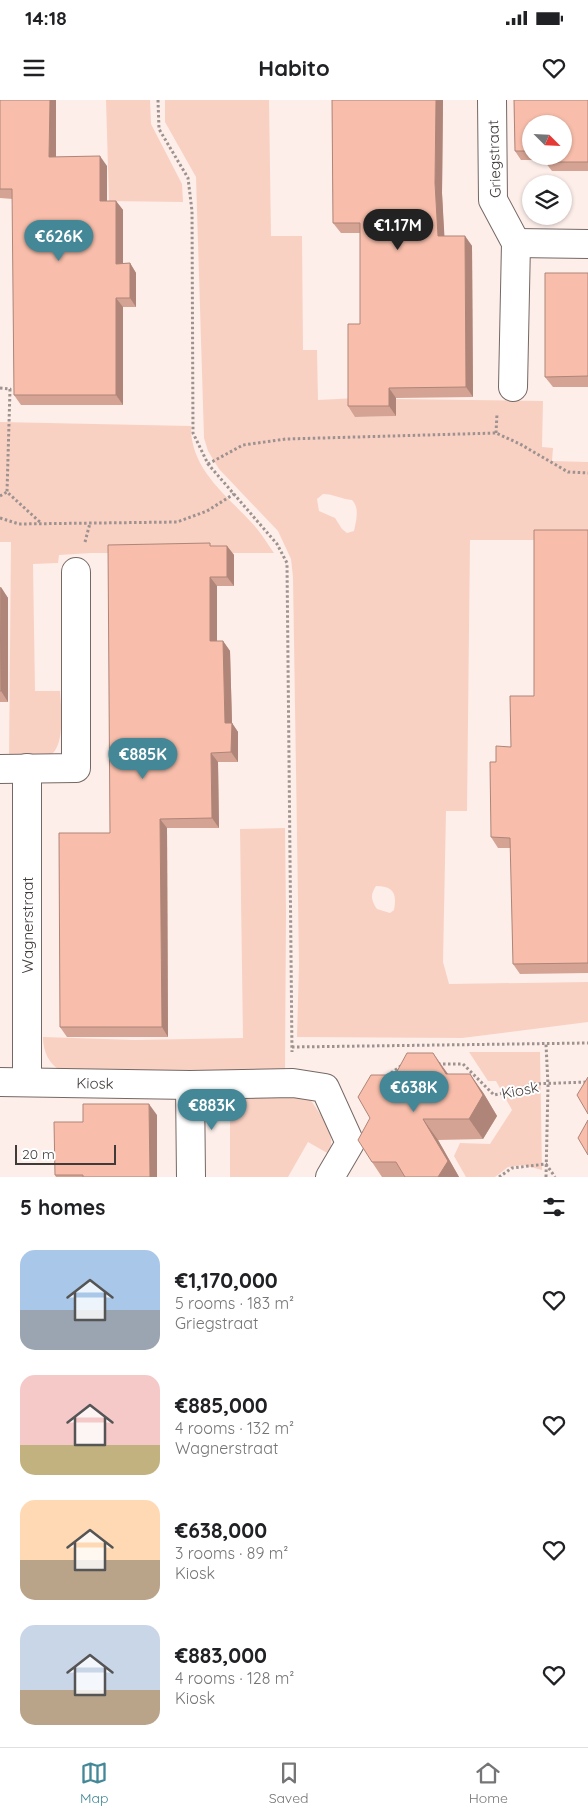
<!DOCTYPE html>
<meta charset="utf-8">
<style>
body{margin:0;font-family:Quicksand,sans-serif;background:#f6f6f6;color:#202124;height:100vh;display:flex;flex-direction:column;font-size:19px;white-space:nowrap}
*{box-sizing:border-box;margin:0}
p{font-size:16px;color:#757577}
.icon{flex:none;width:28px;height:28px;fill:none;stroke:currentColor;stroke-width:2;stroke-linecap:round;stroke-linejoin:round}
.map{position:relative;height:1077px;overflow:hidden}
.side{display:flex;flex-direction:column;background:#fff;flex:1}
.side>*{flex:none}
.needle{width:32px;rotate:114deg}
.tools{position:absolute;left:522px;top:15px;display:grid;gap:10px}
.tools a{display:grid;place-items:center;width:50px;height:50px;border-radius:50%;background:#fff;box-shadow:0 1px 4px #0004;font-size:25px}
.scale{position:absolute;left:15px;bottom:12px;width:101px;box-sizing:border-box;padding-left:5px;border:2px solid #403a38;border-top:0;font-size:14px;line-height:18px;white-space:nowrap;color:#403a38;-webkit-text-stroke:4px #fff;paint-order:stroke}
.price{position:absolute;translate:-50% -42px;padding:0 11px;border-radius:18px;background:#448897;color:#fff;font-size:16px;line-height:32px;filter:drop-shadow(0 1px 2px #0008)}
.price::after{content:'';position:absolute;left:50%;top:30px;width:15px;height:11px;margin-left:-8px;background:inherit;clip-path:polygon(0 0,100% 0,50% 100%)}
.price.on{background:#222;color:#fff}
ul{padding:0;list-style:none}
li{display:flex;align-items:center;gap:15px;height:125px;padding:0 20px}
li span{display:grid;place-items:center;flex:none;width:140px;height:100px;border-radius:15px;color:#555}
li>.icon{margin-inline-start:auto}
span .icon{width:60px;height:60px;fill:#fffc;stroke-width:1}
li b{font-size:21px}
h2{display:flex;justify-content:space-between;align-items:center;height:60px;padding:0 20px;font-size:21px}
.status{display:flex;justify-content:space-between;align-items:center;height:35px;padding:0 25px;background:#fff;direction:ltr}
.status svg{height:14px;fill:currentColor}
header{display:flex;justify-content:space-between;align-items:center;height:65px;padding:0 20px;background:#fff;font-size:22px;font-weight:700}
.tabs{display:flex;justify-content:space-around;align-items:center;height:70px;border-top:1px solid #e0e0e0;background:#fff;font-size:14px;color:#757577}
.tabs a{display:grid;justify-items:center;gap:2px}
.tabs .on{color:#448897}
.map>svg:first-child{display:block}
.green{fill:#f9d1c3;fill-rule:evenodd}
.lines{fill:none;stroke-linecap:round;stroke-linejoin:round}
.street-casing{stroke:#756864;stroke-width:30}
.path{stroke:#9d928f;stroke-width:3;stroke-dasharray:2.5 2.5;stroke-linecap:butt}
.street{stroke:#fff;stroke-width:28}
.wall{fill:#d5a393;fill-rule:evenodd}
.shaded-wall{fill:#ae8578}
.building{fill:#f8beab;stroke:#ae8578}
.labels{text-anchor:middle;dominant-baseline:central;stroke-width:4;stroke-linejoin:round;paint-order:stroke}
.street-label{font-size:15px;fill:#403a38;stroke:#fff}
</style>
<div class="status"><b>14:18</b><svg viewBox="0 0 49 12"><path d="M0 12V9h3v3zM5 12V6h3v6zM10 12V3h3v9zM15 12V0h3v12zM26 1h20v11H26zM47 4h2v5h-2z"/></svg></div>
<header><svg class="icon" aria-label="menu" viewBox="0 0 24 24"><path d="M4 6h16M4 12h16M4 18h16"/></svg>Habito<svg class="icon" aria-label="heart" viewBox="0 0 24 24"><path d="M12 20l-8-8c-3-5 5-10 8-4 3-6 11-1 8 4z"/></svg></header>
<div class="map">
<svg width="588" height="1077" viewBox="0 0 588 1077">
<rect width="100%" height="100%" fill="#fdeee9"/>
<!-- green -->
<g class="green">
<path d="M106 0H150L151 24 182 84 183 102 109 101Z"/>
<path d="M165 0H269L271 136H302L303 250H317L318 300 357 298 355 317 396 316 395 299 543 301 542 347 553 348 552 361 588 362V440H470L467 711H446L443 862 449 884 588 882V922L462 938 297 937 299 864 293 477 291 459 278 431 219 369 208 351 204 338 196 77 165 22ZM323 394C333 394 342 399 352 400 360 408 356 421 354 431L347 433 342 429 335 418 319 411 317 399ZM376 786C394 786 397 794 394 810L390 813 377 809C371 800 370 795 376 786Z"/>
<path d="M0 322 191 326C190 368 225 394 251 422 260 431 267 443 274 453H91L59 455 58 463 33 464 35 591H60C61 606 66 650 48 656 41 659 18 658 9 659L11 442H0Z"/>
<path d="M285 728 286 813 285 971 63 972C49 965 43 952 43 937L135 940 243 938 240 729Z"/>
<path d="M469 952H540L542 1070 523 1065 508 1067 495 1077H466L454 1056 460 1043 490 1044 512 1010 496 981H488Z"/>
<path d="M225 996 295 997 310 999C322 1018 337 1032 329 1054L308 1042 288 1077H230V1017H205L209 1003Z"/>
</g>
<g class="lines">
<defs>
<g id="street">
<path d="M492 0 493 100 516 143 513 287"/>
<path d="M516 143 588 144"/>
<path d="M0 669 76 668V472"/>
<path d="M27 981V668"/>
<path d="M0 982 190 985 293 983 325 988 350 1043 330 1077"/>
<path d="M190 985 191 1077"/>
</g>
</defs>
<!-- street casing -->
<use href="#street" class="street-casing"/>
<!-- path -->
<g class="path">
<path d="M158 0 159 29 188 78 192 111 193 333 208 364 277 444 287 463 292 952"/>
<path d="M0 288 10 289 7 392 41 423"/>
<path d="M496 333 497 314"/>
<path d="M208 364 243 345 286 339 496 333 520 344 568 372 588 373"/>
<path d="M0 396 7 392"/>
<path d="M0 418 19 424 177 422 207 411 234 394"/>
<path d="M85 442 90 423"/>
<path d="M292 947 588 943"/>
<path d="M438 964H463L494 995 513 991 532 984 588 982"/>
<path d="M387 976 402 965"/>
<path d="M499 1077 512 1068 546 1064 555 1077"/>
<path d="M546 1077 548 985 546 944"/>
</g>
<!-- street -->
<use href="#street" class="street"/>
</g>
<!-- wall -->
<g class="wall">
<path d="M0 0H56V57L107 66V101H116L123 110V163H130L136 173V207H123V305H21L14 295 13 99 0 98Z"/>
<path d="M332 0H443L442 93 444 136H465L472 146 473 297 396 298V316L355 317 348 306 360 224V133H341L333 123Z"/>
<path d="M514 0H588V71H552L545 62V60H521L515 51ZM531 24H564V56H531Z"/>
<path d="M588 173V287H553L545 277Z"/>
<path d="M588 430V873L520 874 513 864 511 748H498L491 737 496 662 511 647 534 596Z"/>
<path d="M212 446H227L234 455V486H217V541H223L230 551 232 623 238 632V662H218L219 728H167L168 937H67L60 927Z"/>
<path d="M0 487 8 498V602H0Z"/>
<path d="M448 974H470L484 994 497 1016 483 1039 438 1040 459 1077H382L372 1062Z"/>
<path d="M157 1015V1077H56L55 1075 83 1022Z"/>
</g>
<!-- shaded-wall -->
<g class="shaded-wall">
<path d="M50 0H56V67L49 57Z"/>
<path d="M436 0H443L442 93 445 146 438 136 435 83Z"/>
<path d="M100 56 107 66V110L100 101Z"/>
<path d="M116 101 123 110V173L116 164Z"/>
<path d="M465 136 472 146 473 297 466 287Z"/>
<path d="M130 163 136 173V207L130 198Z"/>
<path d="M116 198 123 207V305L116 295Z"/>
<path d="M389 288 396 298V316L389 306Z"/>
<path d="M227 446 234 455V486L227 477Z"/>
<path d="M210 477 217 486V551L210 541Z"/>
<path d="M1 487 8 498V602L1 591Z"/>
<path d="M223 541 230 551 232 623 238 632V662L231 652 225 623Z"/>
<path d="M211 653 218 662 219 728 212 718Z"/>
<path d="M160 719 167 728 168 937 162 927Z"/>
<path d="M433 953 448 974 460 995 446 974Z"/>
<path d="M470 974 484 994 497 1016 483 1039 469 1019Z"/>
<path d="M149 1004 157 1015V1077H150Z"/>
<path d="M423 1019 438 1040 459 1077H438Z"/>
</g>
<!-- building -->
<g class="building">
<path d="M0 0H50L49 57 100 56V101H116V164L130 163V198H116V295H14L12 89H0Z"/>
<path d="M332 0H436L435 83 438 136H465L466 287 389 288V306H348V224H360V123H333Z"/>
<path d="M514 0H588V62H545V56H564V24H531V51H515Z"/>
<path d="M545 173H588V276L545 277Z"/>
<path d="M534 430H588V863L513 864 510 738 491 737 490 662H496V646L511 647 510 596H534Z"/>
<path d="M210 443V446H227V477H210V541H223L225 623H232L231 652 211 653 212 718 160 719 162 927H60L59 733H110L108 445Z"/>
<path d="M0 487 1 591H0Z"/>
<path d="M407 953H433L446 974H470L483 995 469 1019H423L448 1061 438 1077H405L396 1062H372L358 1040 370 1018 358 997 371 975H395Z"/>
<path d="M588 977V1014L577 995Z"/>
<path d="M83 1004H149L150 1077H83V1075H55L54 1022H83Z"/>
<path d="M588 1020V1055L578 1038Z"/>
</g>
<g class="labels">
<!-- street labels -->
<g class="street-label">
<text transform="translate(494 59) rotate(-92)">Griegstraat</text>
<text transform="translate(27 825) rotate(-90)">Wagnerstraat</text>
<text transform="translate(95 983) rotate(1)">Kiosk</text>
<text transform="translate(520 990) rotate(-11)">Kiosk</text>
</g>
</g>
</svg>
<div class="tools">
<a><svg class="needle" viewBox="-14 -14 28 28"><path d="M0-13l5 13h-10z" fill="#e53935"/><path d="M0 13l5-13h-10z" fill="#757577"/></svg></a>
<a><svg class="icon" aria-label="layers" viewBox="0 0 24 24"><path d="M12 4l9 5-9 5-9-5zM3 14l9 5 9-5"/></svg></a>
</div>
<div class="scale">20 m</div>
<b class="price on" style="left:398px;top:151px">€1.17M</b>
<b class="price" style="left:59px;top:162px">€626K</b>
<b class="price" style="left:143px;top:680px">€885K</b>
<b class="price" style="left:414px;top:1013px">€638K</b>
<b class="price" style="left:212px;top:1031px">€883K</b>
</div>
<section class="side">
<h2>5 homes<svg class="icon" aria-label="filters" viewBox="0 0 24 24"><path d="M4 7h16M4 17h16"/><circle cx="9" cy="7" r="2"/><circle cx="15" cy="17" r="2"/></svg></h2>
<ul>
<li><span style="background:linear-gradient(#a9c7e8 60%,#9aa5b1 0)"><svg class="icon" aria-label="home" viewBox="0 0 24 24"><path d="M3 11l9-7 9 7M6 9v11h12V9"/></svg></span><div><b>€1,170,000</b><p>5 rooms · 183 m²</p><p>Griegstraat</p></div><svg class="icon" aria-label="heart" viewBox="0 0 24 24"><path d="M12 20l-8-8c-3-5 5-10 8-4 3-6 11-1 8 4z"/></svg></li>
<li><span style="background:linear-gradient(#f6c9c9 70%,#c2b280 0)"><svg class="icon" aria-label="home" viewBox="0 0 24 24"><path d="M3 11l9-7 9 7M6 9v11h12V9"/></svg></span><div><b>€885,000</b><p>4 rooms · 132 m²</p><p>Wagnerstraat</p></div><svg class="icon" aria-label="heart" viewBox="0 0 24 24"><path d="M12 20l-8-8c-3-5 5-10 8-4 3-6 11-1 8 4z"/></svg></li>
<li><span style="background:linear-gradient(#ffd9b3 60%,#b9a48a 0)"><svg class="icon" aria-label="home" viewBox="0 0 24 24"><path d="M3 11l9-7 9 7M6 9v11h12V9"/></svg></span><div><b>€638,000</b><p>3 rooms · 89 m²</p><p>Kiosk</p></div><svg class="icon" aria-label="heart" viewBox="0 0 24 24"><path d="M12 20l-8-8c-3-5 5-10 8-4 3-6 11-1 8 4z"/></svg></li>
<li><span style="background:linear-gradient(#c9d6e8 65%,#b9a48a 0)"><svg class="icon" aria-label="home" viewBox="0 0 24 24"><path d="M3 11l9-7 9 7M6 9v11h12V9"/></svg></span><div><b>€883,000</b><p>4 rooms · 128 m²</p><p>Kiosk</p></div><svg class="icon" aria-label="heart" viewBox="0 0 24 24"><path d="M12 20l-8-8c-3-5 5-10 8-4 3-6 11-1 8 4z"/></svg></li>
</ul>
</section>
<nav class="tabs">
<a class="on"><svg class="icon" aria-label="map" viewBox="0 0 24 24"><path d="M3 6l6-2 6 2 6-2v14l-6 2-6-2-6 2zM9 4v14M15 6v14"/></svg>Map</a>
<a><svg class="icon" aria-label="saved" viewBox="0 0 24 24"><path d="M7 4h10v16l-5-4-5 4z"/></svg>Saved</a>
<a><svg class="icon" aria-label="home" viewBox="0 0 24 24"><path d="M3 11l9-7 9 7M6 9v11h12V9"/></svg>Home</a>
</nav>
